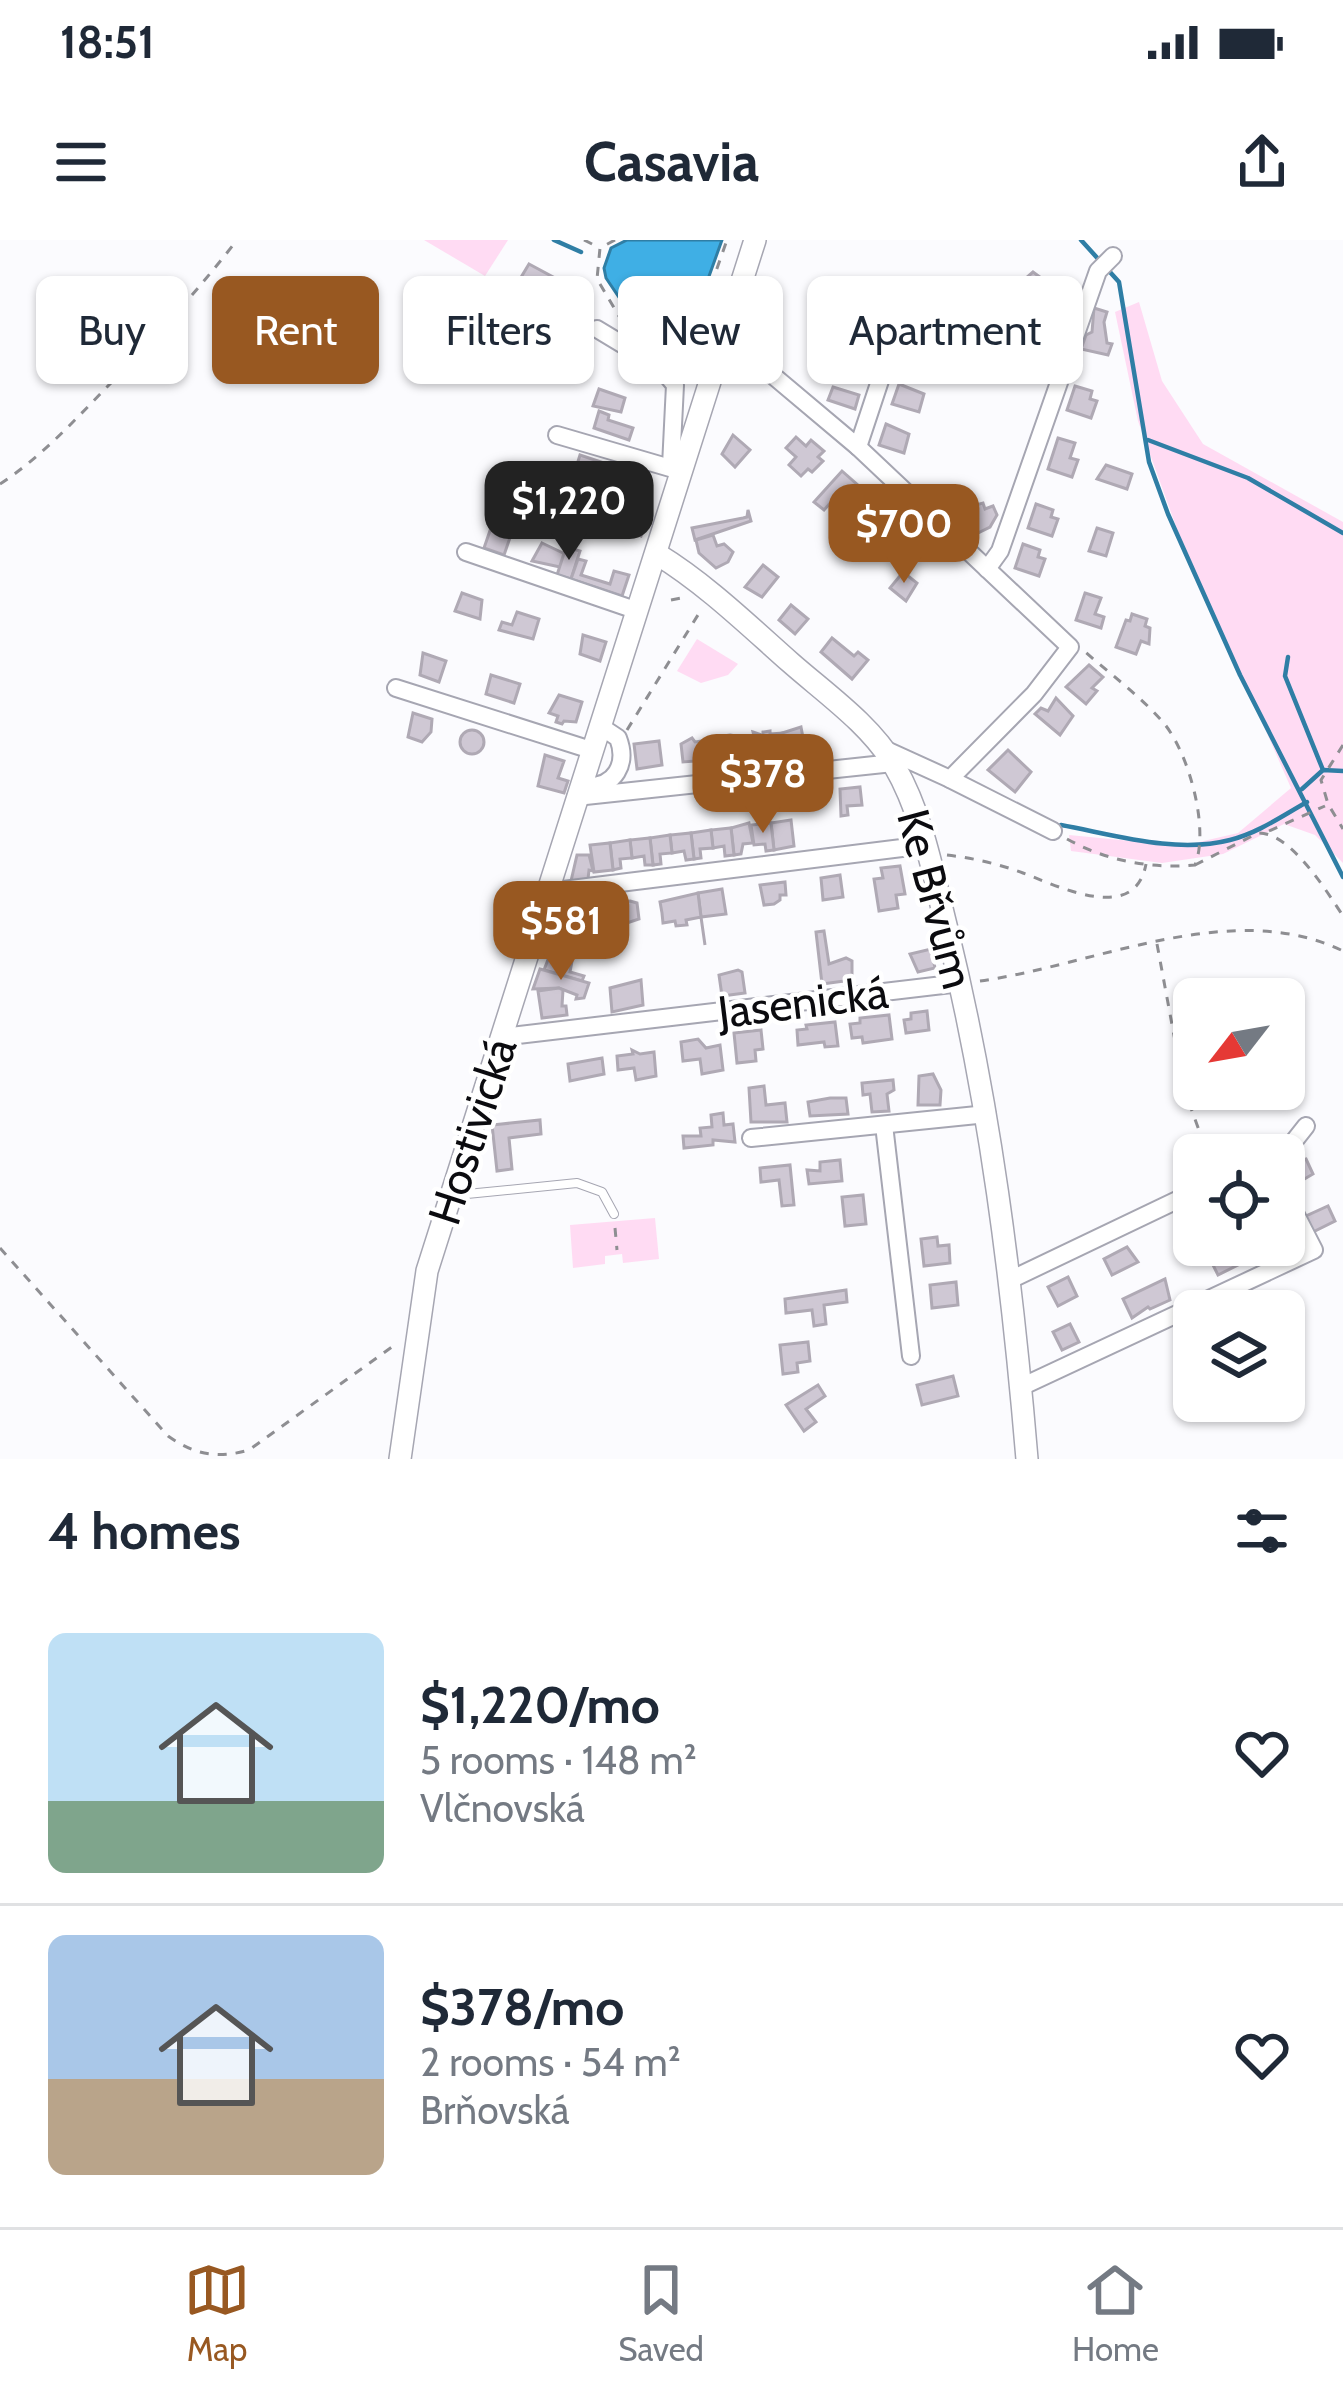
<!DOCTYPE html>
<meta charset="utf-8">
<style>
body{margin:0;font-family:Cabin,sans-serif;background:#f2f2f3;color:#1f2937;height:100vh;display:flex;flex-direction:column;font-size:45px;white-space:nowrap}
*{box-sizing:border-box;margin:0}
p{font-size:39px;color:#747a83}
.icon{flex:none;width:66px;height:66px;fill:none;stroke:currentColor;stroke-width:2;stroke-linecap:round;stroke-linejoin:round}
.map{position:relative;height:1219px;overflow:hidden}
.sheet{display:flex;flex-direction:column;background:#fff;flex:1}
.sheet>*{flex:none}
.banner{position:absolute;left:36px;top:36px;width:1272px;height:108px;display:flex;gap:24px}
.needle{width:78px;rotate:239deg}
.controls{position:absolute;left:1173px;top:738px;display:grid;gap:24px}
.controls a{display:grid;place-items:center;width:132px;height:132px;border-radius:18px;background:#fff;box-shadow:0 3px 9px #0004;font-size:60px}
.price{position:absolute;translate:-50% -102px;padding:0 27px;border-radius:24px;background:#985821;color:#fff;font-size:39px;line-height:78px;filter:drop-shadow(0 3px 6px #0008)}
.price::after{content:'';position:absolute;left:50%;top:72px;width:36px;height:27px;margin-left:-18px;background:inherit;clip-path:polygon(0 0,100% 0,50% 100%)}
.price.current{background:#222;color:#fff}
ul{padding:0;list-style:none}
li{display:flex;align-items:center;gap:36px;height:300px;padding:0 48px}
li+li{border-top:3px solid #e0e1e3}
li span{display:grid;place-items:center;flex:none;width:336px;height:240px;border-radius:18px;color:#555}
li>.icon{margin-inline-start:auto}
span .icon{width:144px;height:144px;fill:#fffc;stroke-width:1}
li b{font-size:51px}
h2{display:flex;justify-content:space-between;align-items:center;height:144px;padding:0 48px;font-size:51px}
.chip{padding:0 42px;border-radius:18px;background:#fff;box-shadow:0 3px 9px #0004;font-size:42px;line-height:108px}
.chip.current{background:#985821;color:#fff}
.status{display:flex;justify-content:space-between;align-items:center;height:84px;padding:0 60px;background:#fff;direction:ltr}
.status svg{height:33px;fill:currentColor}
header{display:flex;justify-content:space-between;align-items:center;height:156px;padding:0 48px;background:#fff;font-size:54px;font-weight:800}
.tabs{display:flex;justify-content:space-around;align-items:center;height:168px;border-top:3px solid #e0e1e3;background:#fff;font-size:33px;color:#747a83}
.tabs a{display:grid;justify-items:center;gap:6px}
.tabs .current{color:#985821}
.map>svg:first-child{display:block}
.green{fill:#ffdbf3}
.water{fill:#3fafe5;stroke:#2f7ea5;stroke-width:3}
.lines{fill:none;stroke-linecap:round;stroke-linejoin:round}
.stream{stroke:#2f7ea5;stroke-width:4.5}
.building{fill:#cfc8d4;stroke:#afa9b4;stroke-width:3}
.lane-casing{stroke:#a6a6b2;stroke-width:10}
.street-casing{stroke:#a6a6b2;stroke-width:20}
.secondary-casing{stroke:#a6a6b2;stroke-width:24}
.path{stroke:#8e8e92;stroke-width:3;stroke-dasharray:9 9;stroke-linecap:butt}
.lane{stroke:#fff;stroke-width:8}
.street{stroke:#fff;stroke-width:16}
.secondary{stroke:#fff;stroke-width:21}
.labels{text-anchor:middle;dominant-baseline:central;stroke-width:9;stroke-linejoin:round;paint-order:stroke}
.street-label{font-size:45px;fill:#0b0b0f;stroke:#fff}
</style>
<div class="status"><b>18:51</b><svg viewBox="0 0 49 12"><path d="M0 12V9h3v3zM5 12V6h3v6zM10 12V3h3v9zM15 12V0h3v12zM26 1h20v11H26zM47 4h2v5h-2z"/></svg></div>
<header><svg class="icon" aria-label="menu" viewBox="0 0 24 24"><path d="M4 6h16M4 12h16M4 18h16"/></svg>Casavia<svg class="icon" aria-label="share" viewBox="0 0 24 24"><path d="M12 15V3M7 8l5-5 5 5M5 13v7h14v-7"/></svg></header>
<div class="map">
<svg width="1343" height="1219" viewBox="0 0 1343 1219">
<rect width="100%" height="100%" fill="#fbfbfe"/>
<!-- green -->
<g class="green">
<path d="M424 0H508L485 36Z"/>
<path d="M1139 62 1162 141 1203 204 1343 282V623L1315 595 1284 584 1223 614 1162 623 1071 611 1069 595 1182 606 1238 593 1291 548 1177 289 1138 181 1115 72Z"/>
<path d="M697 399 738 424 728 435 701 443 677 431Z"/>
<path d="M655 978 659 1019 623 1023 622 1014 605 1016V1024L573 1028 570 985Z"/>
</g>
<!-- water -->
<path class="water" d="M627 0H722L684 106 651 105 606 38 604 28 611 8Z"/>
<g class="lines">
<!-- stream -->
<g class="stream">
<path d="M554 0 581 12"/>
<path d="M1081 0 1119 42 1149 222 1168 274 1240 435 1343 637"/>
<path d="M1148 200 1248 238 1343 293"/>
<path d="M1288 417 1285 436 1323 530"/>
<path d="M1302 549 1323 530 1343 531"/>
<path d="M1061 585C1115 595 1176 614 1230 600 1258 593 1282 576 1307 562"/>
</g>
</g>
<!-- building -->
<g class="building">
<path d="M529 24 566 44 558 60 520 39Z"/>
<path d="M1033 32 1048 43 1047 60 1042 62 1035 80 1004 70 1008 59 1018 62V45Z"/>
<path d="M876 43 895 49 884 68 889 76 886 83 864 76Z"/>
<path d="M926 61 952 69 942 85 947 87 945 93 916 83Z"/>
<path d="M1094 68 1107 72 1104 82 1107 103 1112 104 1108 115 1081 109 1086 95 1092 92Z"/>
<path d="M1016 92 1033 97 1024 117 1035 121 1031 134 993 121 1000 102 1009 95 1015 97Z"/>
<path d="M914 100 937 108 930 130 915 125 913 131 897 126 902 113 909 115Z"/>
<path d="M899 144 924 154 919 172 892 164Z"/>
<path d="M1075 146 1092 151 1090 159 1097 161 1091 178 1067 170Z"/>
<path d="M833 147 859 155 855 169 828 160Z"/>
<path d="M599 149 625 158 621 172 593 166Z"/>
<path d="M599 171 609 175 608 180 633 188 629 200 594 188Z"/>
<path d="M886 184 909 194 904 213 879 205Z"/>
<path d="M733 195 750 210 735 227 722 214Z"/>
<path d="M796 197 806 206 811 200 824 211 818 217 823 221 812 232 808 229 801 236 789 225 796 217 786 208Z"/>
<path d="M1058 198 1075 203 1070 218 1078 220 1072 237 1048 229Z"/>
<path d="M580 215 601 222 596 238 575 231Z"/>
<path d="M1106 225 1132 234 1127 249 1097 239Z"/>
<path d="M842 231 860 247 844 266 832 261 824 270 814 262Z"/>
<path d="M947 252 976 265 983 263 985 269 993 266 997 275 990 287 976 294 970 280 942 264Z"/>
<path d="M884 260 904 277 891 291 872 274Z"/>
<path d="M1036 264 1053 270 1051 277 1058 279 1052 296 1028 288Z"/>
<path d="M748 270 751 281 695 300 692 288 743 278 747 277Z"/>
<path d="M621 274 646 281 641 296 620 288Z"/>
<path d="M494 279 514 286 504 315 484 308Z"/>
<path d="M1097 288 1113 293 1106 316 1089 311Z"/>
<path d="M713 295 717 306 724 304 733 312 728 322 716 328 699 313 696 300Z"/>
<path d="M542 303 565 314 560 327 532 321Z"/>
<path d="M1023 304 1040 310 1038 317 1045 319 1039 336 1015 328Z"/>
<path d="M566 307 580 311 571 339 557 335Z"/>
<path d="M578 319 586 321 581 335 610 344 614 331 629 335 622 356 571 339Z"/>
<path d="M763 325 778 337 762 357 745 347Z"/>
<path d="M903 332 917 343 906 361 890 348Z"/>
<path d="M462 353 482 360 480 379 455 371Z"/>
<path d="M1085 353 1101 358 1095 374 1104 377 1101 388 1076 380Z"/>
<path d="M791 365 808 379 795 394 779 380Z"/>
<path d="M517 372 539 379 533 399 499 390 502 382 512 385Z"/>
<path d="M1132 374 1147 379 1145 386 1150 388 1149 404 1141 401 1136 414 1116 407 1126 380 1130 381Z"/>
<path d="M583 395 606 402 600 421 580 414Z"/>
<path d="M832 398 854 416 858 412 868 420 852 439 821 412Z"/>
<path d="M423 413 446 421 439 442 420 435Z"/>
<path d="M1089 425 1103 437 1092 448 1097 451 1086 464 1066 447Z"/>
<path d="M491 435 520 444 514 463 486 454Z"/>
<path d="M559 455 582 462 576 482 564 481 562 484 556 482 558 476 549 473Z"/>
<path d="M1056 458 1073 476 1060 495 1035 474 1041 468 1048 471Z"/>
<path d="M413 473 432 479 431 492 422 502 408 497Z"/>
<path d="M801 487 805 508 793 510 794 519 786 520 782 493Z"/>
<circle cx="472" cy="502" r="12"/>
<path d="M770 491V494L782 493 786 520 775 521V512L764 513 763 492Z"/>
<path d="M753 492 762 495 764 513 752 514 755 524 745 525 742 497 754 496Z"/>
<path d="M730 495 742 497 745 525 735 526V516L724 518 723 496Z"/>
<path d="M720 496 724 518 712 519 715 528 705 529 702 501Z"/>
<path d="M692 498 695 502 702 501 705 529 700 530 695 521 683 522 681 504Z"/>
<path d="M659 501 662 525 637 529 634 504Z"/>
<path d="M1008 510 1031 532 1015 552 988 530Z"/>
<path d="M545 515 564 521 558 538 568 541 564 553 538 546Z"/>
<path d="M860 547 862 565 847 566 848 575 841 576 840 549Z"/>
<path d="M791 580 794 606 774 610 771 583Z"/>
<path d="M749 583 753 603 743 604 741 614 734 615 731 588Z"/>
<path d="M771 583 774 610 766 611 765 604 754 605 751 585Z"/>
<path d="M731 588 734 615 725 616 724 606 713 608 711 590Z"/>
<path d="M711 590 713 608 700 609 701 618 694 619 691 593Z"/>
<path d="M691 593 694 619 686 620 684 611 672 613 670 595Z"/>
<path d="M670 595 672 613 660 614 661 624 653 625 650 598Z"/>
<path d="M650 598 653 625H645L644 616 632 618 630 600Z"/>
<path d="M630 600 632 618 620 619 621 628 613 630 610 603Z"/>
<path d="M610 603 613 630 594 632 590 605Z"/>
<path d="M577 615H589L593 631 589 630 588 639 571 641Z"/>
<path d="M900 626 905 654 896 655 898 668 879 671 874 639 883 638 881 628Z"/>
<path d="M840 635 843 657 823 660 821 638Z"/>
<path d="M785 642 786 655H780V660L774 664 764 665 760 645Z"/>
<path d="M722 649 726 674 701 677 698 653Z"/>
<path d="M698 653 701 677 705 705 701 677 686 680 687 685 676 686 675 681 663 683 662 673 660 662Z"/>
<path d="M630 661 637 663 639 679 615 687 612 663Z"/>
<circle cx="604" cy="674" r="11"/>
<path d="M824 691 829 724 846 718 852 721V740L822 744 816 692Z"/>
<path d="M556 699 575 705 570 732 584 736 582 741 544 730Z"/>
<path d="M931 709 935 728 918 732 910 714Z"/>
<path d="M540 729 589 743 584 758 576 759 577 755 559 748 533 749Z"/>
<path d="M738 730 742 732 745 753 722 756 719 735Z"/>
<path d="M641 740 643 765 612 772 610 748Z"/>
<path d="M559 748 563 750 562 766H566L567 775 542 778 538 751Z"/>
<path d="M927 771 929 790 906 793 904 780 911 779V773Z"/>
<path d="M889 775 892 799 863 803 862 797 852 798 850 784 860 783V778Z"/>
<path d="M835 782 838 806 825 807 824 802 798 805 797 790 807 789 806 785Z"/>
<path d="M761 790 763 809 755 810 756 821 737 823 734 793Z"/>
<path d="M698 799 706 808 720 805 723 830 702 834 700 819 683 821 681 802Z"/>
<path d="M632 810 640 814 654 812 656 836 636 840 634 828 618 830 617 816 633 814Z"/>
<path d="M602 818 604 834 570 841 568 824Z"/>
<path d="M933 834 941 850 940 865H918L919 836Z"/>
<path d="M893 840 894 850 887 854 889 871 872 872 870 854 863 855 862 843Z"/>
<path d="M764 846 766 865 785 863 787 882H751L749 848Z"/>
<path d="M830 858H846L848 874 810 876 808 862Z"/>
<path d="M723 873 724 885 733 884 735 902 713 900V905L684 908 683 896H701L700 888 712 887 711 875Z"/>
<path d="M540 880 541 894 509 898 512 929 497 931 492 885Z"/>
<path d="M1306 919 1313 934 1284 951 1286 924Z"/>
<path d="M840 920 842 941 809 944 807 930 820 931V922Z"/>
<path d="M790 925 794 965 782 966 779 940 761 942 760 928Z"/>
<path d="M863 955 866 984 845 986 842 957Z"/>
<path d="M1328 966 1335 981 1313 992 1306 976Z"/>
<path d="M937 997 938 1006 949 1005 950 1023 924 1026 921 999Z"/>
<path d="M1229 1005 1245 1007 1248 1020 1218 1035 1208 1015Z"/>
<path d="M1127 1007 1138 1022 1112 1035 1104 1019Z"/>
<path d="M1068 1037 1077 1056 1058 1066 1048 1047Z"/>
<path d="M1165 1039 1170 1060 1150 1069 1148 1067 1132 1078 1123 1059Z"/>
<path d="M956 1042 958 1065 932 1068 930 1045Z"/>
<path d="M846 1050 847 1062 824 1065 826 1084 814 1086 812 1070 786 1073 785 1059Z"/>
<path d="M1070 1084 1079 1102 1062 1110 1053 1092Z"/>
<path d="M808 1102 810 1121 797 1123 798 1132 783 1134 780 1105Z"/>
<path d="M953 1136 958 1156 922 1165 917 1145Z"/>
<path d="M818 1145 825 1156 806 1169 816 1182 804 1191 786 1165Z"/>
</g>
<g class="lines">
<defs>
<g id="lane">
<path d="M513 42 595 88"/>
<path d="M457 955 577 943 602 952 614 974"/>
</g>
<g id="street">
<path d="M597 89 660 127 675 145 671 226"/>
<path d="M726 96 858 207 1070 407 1034 454 950 539 882 508"/>
<path d="M557 195 677 230"/>
<path d="M858 207 909 53"/>
<path d="M466 312 638 371"/>
<path d="M987 329 1000 311 1098 31 1113 16"/>
<path d="M396 448 591 510"/>
<path d="M950 539 1053 591"/>
<path d="M587 546C615 547 628 524 618 498L600 486"/>
<path d="M576 557 893 523"/>
<path d="M547 652 926 605"/>
<path d="M502 797 960 743"/>
<path d="M884 885 911 1116"/>
<path d="M751 898 987 874"/>
<path d="M1271 915 1291 905 1306 886"/>
<path d="M1012 1039 1194 952"/>
<path d="M1021 1147 1314 1010 1294 971"/>
</g>
<g id="secondary">
<path d="M657 314C706 344 748 385 791 423 825 453 871 485 894 525 923 575 933 634 947 689 990 864 1012 1040 1027 1219"/>
<path d="M400 1219 427 1031 755 0"/>
</g>
</defs>
<!-- lane casing -->
<use href="#lane" class="lane-casing"/>
<!-- street casing -->
<use href="#street" class="street-casing"/>
<!-- secondary casing -->
<use href="#secondary" class="secondary-casing"/>
<!-- path -->
<g class="path">
<path d="M584 0 598 7"/>
<path d="M615 0 600 8 597 39 626 88"/>
<path d="M687 114 727 0"/>
<path d="M677 121 686 118 682 128"/>
<path d="M0 244C40 218 72 183 105 149 151 102 196 53 237 0"/>
<path d="M671 360 687 357"/>
<path d="M627 490 701 370"/>
<path d="M1343 505 1321 540 1328 564 1343 589"/>
<path d="M1269 591 1325 566"/>
<path d="M1067 599C1107 621 1150 629 1195 625 1210 588 1188 510 1162 481 1139 455 1109 433 1083 410"/>
<path d="M947 615C973 618 999 624 1023 633 1058 646 1135 685 1146 624"/>
<path d="M1195 625 1258 593C1290 592 1326 650 1343 676"/>
<path d="M1157 704 1184 849 1208 915"/>
<path d="M980 741C1096 725 1232 657 1343 711"/>
<path d="M615 988 617 1010"/>
<path d="M0 1008 168 1196C195 1215 217 1219 249 1210L396 1104"/>
</g>
<!-- lane -->
<use href="#lane" class="lane"/>
<!-- street -->
<use href="#street" class="street"/>
<!-- secondary -->
<use href="#secondary" class="secondary"/>
</g>
<g class="labels">
<!-- street labels -->
<g class="street-label">
<text transform="translate(936 659) rotate(75)">Ke Břvům</text>
<text transform="translate(803 762) rotate(-7)">Jasenická</text>
<text transform="translate(472 891) rotate(-72)">Hostivická</text>
</g>
</g>
</svg>
<div class="controls">
<a><svg class="needle" viewBox="-14 -14 28 28"><path d="M0-13l5 13h-10z" fill="#e53935"/><path d="M0 13l5-13h-10z" fill="#747a83"/></svg></a>
<a><svg class="icon" aria-label="locate" viewBox="0 0 24 24"><circle cx="12" cy="12" r="6"/><path d="M12 2v4M12 18v4M2 12h4M18 12h4"/></svg></a>
<a><svg class="icon" aria-label="layers" viewBox="0 0 24 24"><path d="M12 4l9 5-9 5-9-5zM3 14l9 5 9-5"/></svg></a>
</div>
<b class="price current" style="left:569px;top:323px">$1,220</b>
<b class="price" style="left:904px;top:346px">$700</b>
<b class="price" style="left:763px;top:596px">$378</b>
<b class="price" style="left:561px;top:743px">$581</b>
<div class="banner">
<a class="chip">Buy</a>
<a class="chip current">Rent</a>
<a class="chip">Filters</a>
<a class="chip">New</a>
<a class="chip">Apartment</a>
</div>
</div>
<section class="sheet">
<h2>4 homes<svg class="icon" aria-label="filters" viewBox="0 0 24 24"><path d="M4 7h16M4 17h16"/><circle cx="9" cy="7" r="2"/><circle cx="15" cy="17" r="2"/></svg></h2>
<ul>
<li><span style="background:linear-gradient(#bfe0f5 70%,#7fa58c 0)"><svg class="icon" aria-label="home" viewBox="0 0 24 24"><path d="M3 11l9-7 9 7M6 9v11h12V9"/></svg></span><div><b>$1,220/mo</b><p>5 rooms · 148 m²</p><p>Vlčnovská</p></div><svg class="icon" aria-label="heart" viewBox="0 0 24 24"><path d="M12 20l-8-8c-3-5 5-10 8-4 3-6 11-1 8 4z"/></svg></li>
<li><span style="background:linear-gradient(#a9c7e8 60%,#b9a48a 0)"><svg class="icon" aria-label="home" viewBox="0 0 24 24"><path d="M3 11l9-7 9 7M6 9v11h12V9"/></svg></span><div><b>$378/mo</b><p>2 rooms · 54 m²</p><p>Brňovská</p></div><svg class="icon" aria-label="heart" viewBox="0 0 24 24"><path d="M12 20l-8-8c-3-5 5-10 8-4 3-6 11-1 8 4z"/></svg></li>
</ul>
</section>
<nav class="tabs">
<a class="current"><svg class="icon" aria-label="map" viewBox="0 0 24 24"><path d="M3 6l6-2 6 2 6-2v14l-6 2-6-2-6 2zM9 4v14M15 6v14"/></svg>Map</a>
<a><svg class="icon" aria-label="saved" viewBox="0 0 24 24"><path d="M7 4h10v16l-5-4-5 4z"/></svg>Saved</a>
<a><svg class="icon" aria-label="home" viewBox="0 0 24 24"><path d="M3 11l9-7 9 7M6 9v11h12V9"/></svg>Home</a>
</nav>
